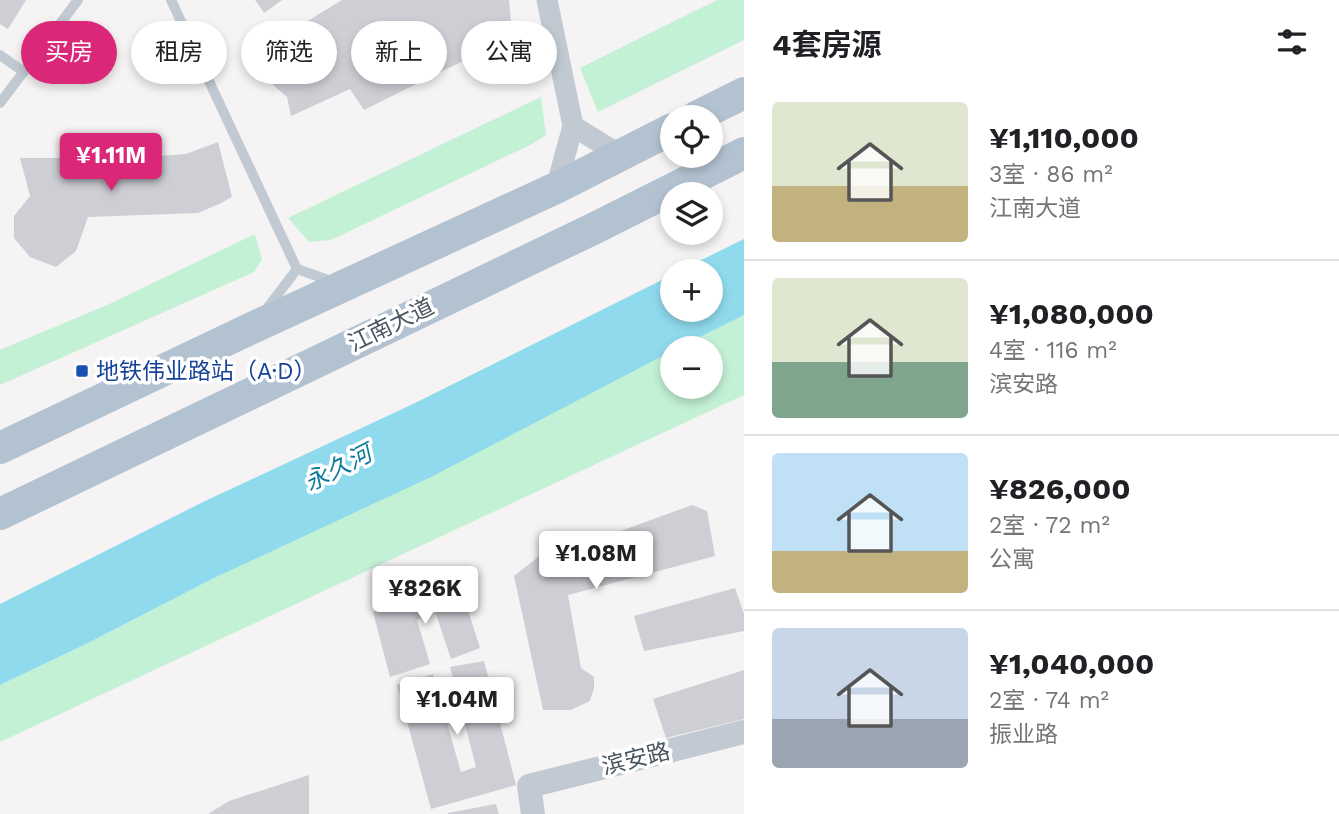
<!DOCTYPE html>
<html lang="zh">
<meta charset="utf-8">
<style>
body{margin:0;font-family:"Work Sans","Noto Sans SC",sans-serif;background:#f6f6f6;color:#202124;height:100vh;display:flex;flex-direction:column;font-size:26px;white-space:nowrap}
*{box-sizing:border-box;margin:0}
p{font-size:23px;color:#757577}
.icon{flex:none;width:38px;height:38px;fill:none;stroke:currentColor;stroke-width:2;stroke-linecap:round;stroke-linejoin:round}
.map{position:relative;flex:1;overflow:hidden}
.side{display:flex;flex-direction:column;background:#fff;width:595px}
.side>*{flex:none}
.guide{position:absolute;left:21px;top:21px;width:618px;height:63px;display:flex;gap:14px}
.controls{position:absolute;left:660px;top:105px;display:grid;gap:14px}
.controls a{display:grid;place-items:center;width:63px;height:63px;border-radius:50%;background:#fff;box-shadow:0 4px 10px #0003;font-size:35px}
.price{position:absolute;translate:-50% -60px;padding:0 16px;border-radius:7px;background:#fff;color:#222;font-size:23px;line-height:46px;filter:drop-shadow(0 2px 4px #0008)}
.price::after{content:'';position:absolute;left:50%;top:42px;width:21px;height:16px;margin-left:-10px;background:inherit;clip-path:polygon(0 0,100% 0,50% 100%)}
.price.selected{background:#db2777;color:#fff}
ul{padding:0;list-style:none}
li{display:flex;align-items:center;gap:21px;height:175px;padding:0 28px}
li+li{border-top:2px solid #e0e0e0}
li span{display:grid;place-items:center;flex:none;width:196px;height:140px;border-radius:7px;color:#555}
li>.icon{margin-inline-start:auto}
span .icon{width:84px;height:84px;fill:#fffc;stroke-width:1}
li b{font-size:30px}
h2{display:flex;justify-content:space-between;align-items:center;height:84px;padding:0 28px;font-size:30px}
.tag{padding:0 24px;border-radius:32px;background:#fff;box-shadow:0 4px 10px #0003;font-size:24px;line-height:63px}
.tag.selected{background:#db2777;color:#fff}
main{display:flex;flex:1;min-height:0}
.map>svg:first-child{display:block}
.green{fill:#c3f1d5}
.water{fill:#90daee}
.building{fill:#cdcfd5}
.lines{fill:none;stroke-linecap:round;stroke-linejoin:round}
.service{stroke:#c1cad2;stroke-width:10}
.minor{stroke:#c1cad2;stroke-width:21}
.tertiary{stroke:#c1cad2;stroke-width:24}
.primary{stroke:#b3c2d1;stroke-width:32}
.transit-dot{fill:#1a4fb4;stroke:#fff;stroke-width:2.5}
.labels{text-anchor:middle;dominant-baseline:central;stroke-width:7;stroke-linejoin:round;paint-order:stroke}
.street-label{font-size:23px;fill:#4a5661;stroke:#fff}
.transit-label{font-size:23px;fill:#164399;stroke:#fff;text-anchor:start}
.water-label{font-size:24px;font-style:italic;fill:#0c7c9b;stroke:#fff}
</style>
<main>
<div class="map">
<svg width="744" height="814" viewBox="0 0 744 814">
<rect width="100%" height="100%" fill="#f5f3f3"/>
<!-- green -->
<g class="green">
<path d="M717 0H744V40L598 112 580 68Z"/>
<path d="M541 97 546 135 532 144 331 240 309 242 288 218Z"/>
<path d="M255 234 262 259 254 272 0 385V350L107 305Z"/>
<path d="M744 315V395L0 742V685L88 643 214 578 672 351V387H710V348H678Z"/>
</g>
<!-- water -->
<path class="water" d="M744 239V315L678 348H672V351L431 477 214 578 88 643 0 685V604L203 502 415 403 672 275V310H710V271H679Z"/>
<!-- building -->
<g class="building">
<path d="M0 0H26L8 29 0 24Z"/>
<path d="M255 0H282L264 13Z"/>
<path d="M342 0H509L511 23 501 42 364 110 350 89 291 116 287 97 271 83 324 50 306 22Z"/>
<path d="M218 142 232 197 219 204 198 213 88 217 76 251 56 267 30 257 14 238V216L30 196 20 158H65L72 144 107 145 147 157 186 154Z"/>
<path d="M692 505 707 511 715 556 568 595 581 668 594 677V688L590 701 571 710H543L514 576 561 539 596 540Z"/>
<path d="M457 576 480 648 451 659 435 611 417 620 430 664 390 677 373 612Z"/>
<path d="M735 588 744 614V631L644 651 634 616Z"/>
<path d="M484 661 516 785 431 809 397 685 433 674 461 772 476 767 450 667Z"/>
<path d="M744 670V719L666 738 653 699Z"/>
<path d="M309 775V814H208L229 801Z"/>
<path d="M496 804 499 814H448V813Z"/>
</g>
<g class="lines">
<!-- service -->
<g class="service">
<path d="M171 0 297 269 334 282"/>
<path d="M0 55 24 72"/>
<path d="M0 103 78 0"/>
<path d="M265 311 297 269"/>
</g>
<!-- minor -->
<g class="minor">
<path d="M547 0 573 126 556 188"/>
<path d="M573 126 620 155"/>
</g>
<!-- tertiary -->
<path class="tertiary" d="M533 814 529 786 744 732"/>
<!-- primary -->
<g class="primary">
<path d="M696 117 744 93"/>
<path d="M0 448 252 328 556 188 672 129"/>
<path d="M0 514 593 229 744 153"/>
</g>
</g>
<!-- markers -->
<rect class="transit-dot" x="75" y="364" width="14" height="14" rx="3.5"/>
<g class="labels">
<!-- street labels -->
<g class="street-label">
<text transform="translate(391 325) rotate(-26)">江南大道</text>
<text transform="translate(636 759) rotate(-14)">滨安路</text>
</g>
<!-- transit labels -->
<g class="transit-label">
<text x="96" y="371">地铁伟业路站（A·D）</text>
</g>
<!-- water labels -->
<g class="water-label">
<text transform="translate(338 468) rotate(-27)">永久河</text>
</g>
</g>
</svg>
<div class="controls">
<a><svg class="icon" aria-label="locate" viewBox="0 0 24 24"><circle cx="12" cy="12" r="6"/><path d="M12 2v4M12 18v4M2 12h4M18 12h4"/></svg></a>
<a><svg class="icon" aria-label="layers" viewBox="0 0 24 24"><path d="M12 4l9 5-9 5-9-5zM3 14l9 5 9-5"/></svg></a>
<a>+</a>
<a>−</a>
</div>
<b class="price selected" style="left:111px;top:193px">¥1.11M</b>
<b class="price" style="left:596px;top:591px">¥1.08M</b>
<b class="price" style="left:425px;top:626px">¥826K</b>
<b class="price" style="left:457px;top:737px">¥1.04M</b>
<div class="guide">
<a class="tag selected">买房</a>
<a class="tag">租房</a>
<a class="tag">筛选</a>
<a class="tag">新上</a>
<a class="tag">公寓</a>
</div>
</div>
<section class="side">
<h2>4套房源<svg class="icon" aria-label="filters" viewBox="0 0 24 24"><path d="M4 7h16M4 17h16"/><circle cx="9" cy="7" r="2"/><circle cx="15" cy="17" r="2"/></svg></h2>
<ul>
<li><span style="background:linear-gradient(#dfe7d0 60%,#c2b280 0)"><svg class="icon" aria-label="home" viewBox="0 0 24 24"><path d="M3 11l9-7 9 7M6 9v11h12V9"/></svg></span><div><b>¥1,110,000</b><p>3室 · 86 m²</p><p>江南大道</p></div></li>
<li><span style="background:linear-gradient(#dfe7d0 60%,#7fa58c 0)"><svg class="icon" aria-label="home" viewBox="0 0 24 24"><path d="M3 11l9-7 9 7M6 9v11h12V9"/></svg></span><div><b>¥1,080,000</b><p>4室 · 116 m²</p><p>滨安路</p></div></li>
<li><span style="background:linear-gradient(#bfe0f5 70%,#c2b280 0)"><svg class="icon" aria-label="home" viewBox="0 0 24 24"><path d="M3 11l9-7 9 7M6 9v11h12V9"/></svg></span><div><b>¥826,000</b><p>2室 · 72 m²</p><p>公寓</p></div></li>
<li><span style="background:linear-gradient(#c9d6e8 65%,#9aa5b1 0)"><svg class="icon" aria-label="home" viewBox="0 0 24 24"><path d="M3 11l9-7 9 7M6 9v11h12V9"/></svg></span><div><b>¥1,040,000</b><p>2室 · 74 m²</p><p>振业路</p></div></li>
</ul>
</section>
</main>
